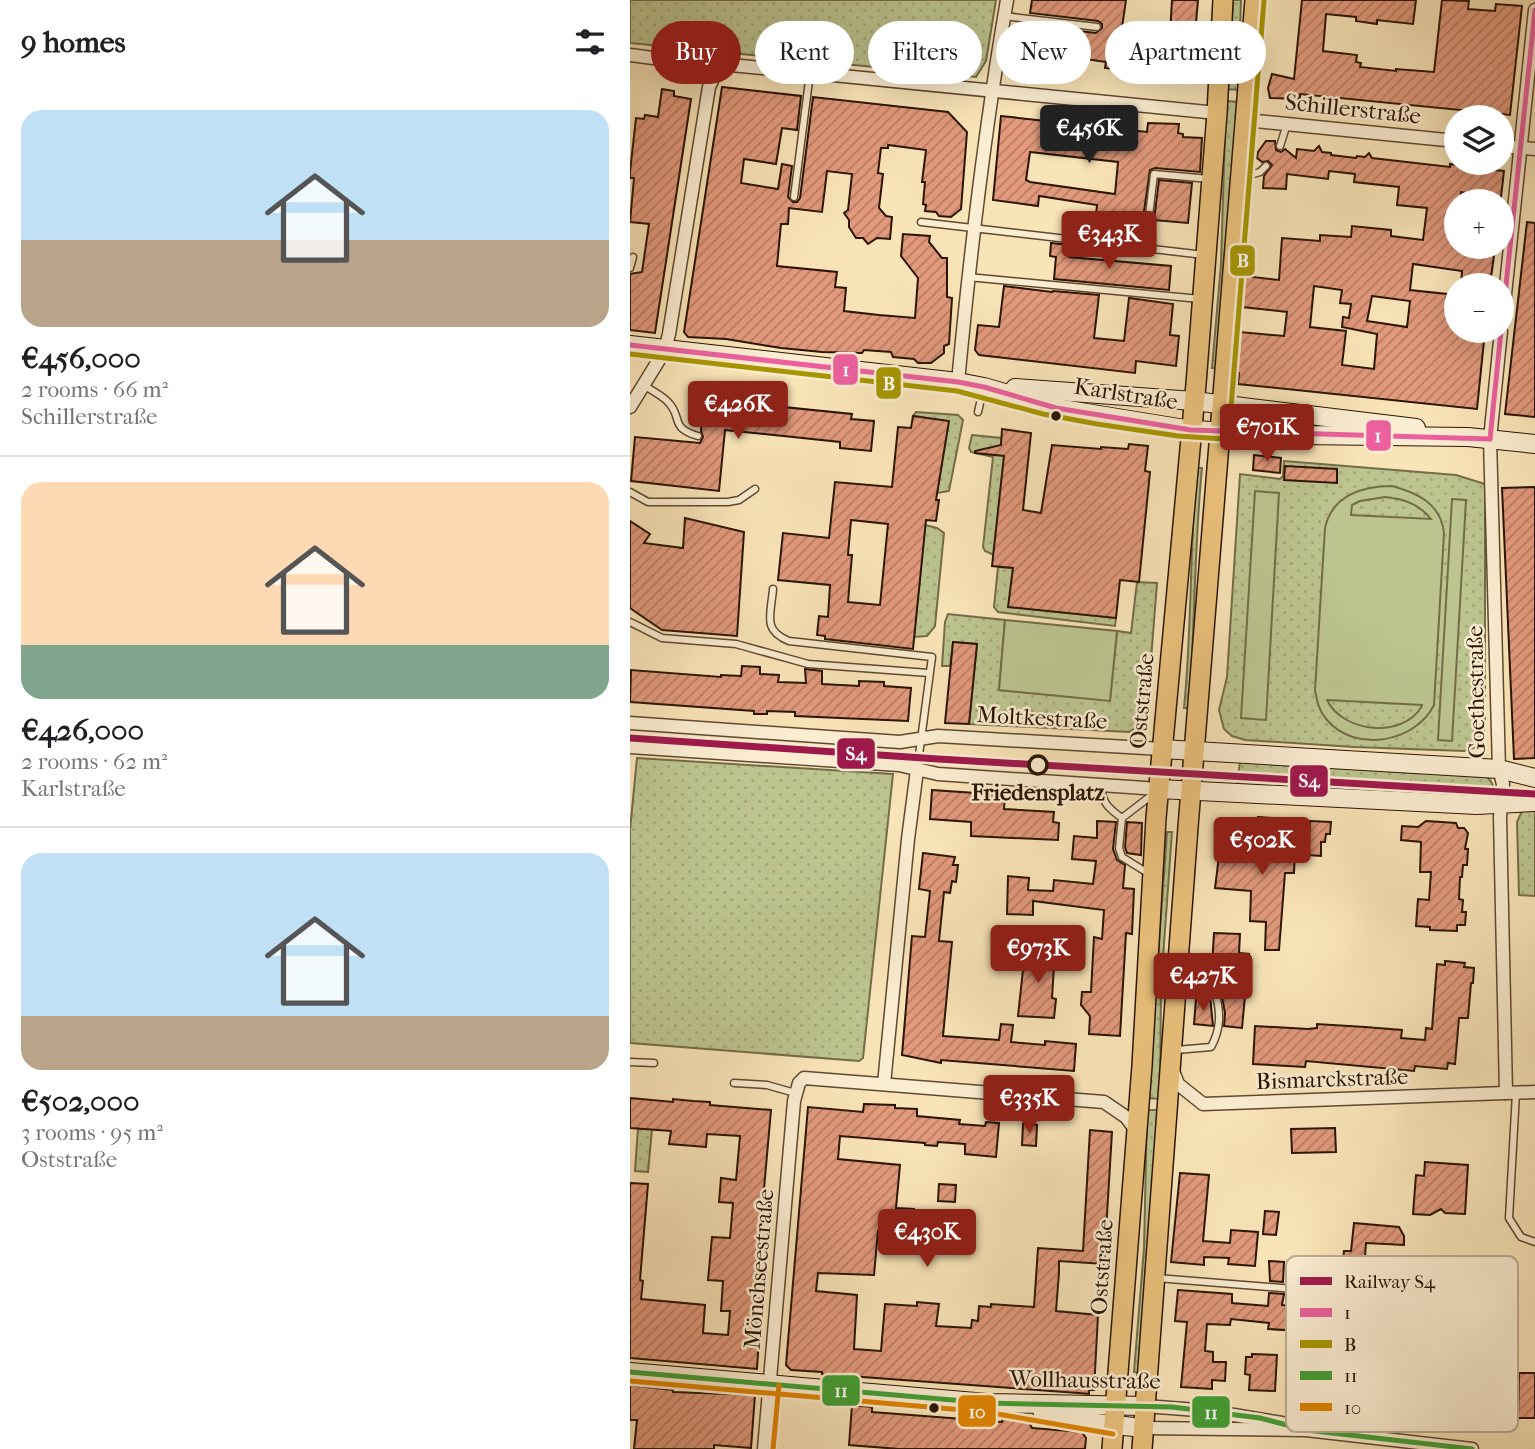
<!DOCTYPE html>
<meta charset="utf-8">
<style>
body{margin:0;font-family:"IM FELL French Canon",serif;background:#f6f6f6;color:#202124;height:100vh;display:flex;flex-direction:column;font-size:26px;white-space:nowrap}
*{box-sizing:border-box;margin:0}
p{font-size:23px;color:#757577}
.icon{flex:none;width:38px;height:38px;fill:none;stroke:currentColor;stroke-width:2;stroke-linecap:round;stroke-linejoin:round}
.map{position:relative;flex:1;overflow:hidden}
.details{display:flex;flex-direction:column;background:#fff;width:630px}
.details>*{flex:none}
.banner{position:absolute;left:21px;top:21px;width:665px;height:63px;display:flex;gap:14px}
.buttons{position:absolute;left:814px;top:105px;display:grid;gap:14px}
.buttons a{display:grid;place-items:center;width:70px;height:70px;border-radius:50%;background:#fff;box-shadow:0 7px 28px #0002;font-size:35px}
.price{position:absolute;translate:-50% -60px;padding:0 16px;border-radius:7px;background:#8f2418;color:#fff;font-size:23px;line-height:46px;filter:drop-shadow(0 2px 4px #0008)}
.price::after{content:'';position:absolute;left:50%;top:42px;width:21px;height:16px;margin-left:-10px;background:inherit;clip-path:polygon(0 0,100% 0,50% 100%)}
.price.on{background:#222;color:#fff}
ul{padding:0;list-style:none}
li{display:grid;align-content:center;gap:14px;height:371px;padding:0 21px}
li+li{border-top:2px solid #e0e0e0}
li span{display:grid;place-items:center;height:217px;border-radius:21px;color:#555}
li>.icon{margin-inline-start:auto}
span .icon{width:126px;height:126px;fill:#fffc;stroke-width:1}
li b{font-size:30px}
h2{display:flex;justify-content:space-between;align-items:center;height:84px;padding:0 21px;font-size:30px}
.chip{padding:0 24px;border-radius:32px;background:#fff;box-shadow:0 7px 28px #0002;font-size:24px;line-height:63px}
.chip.on{background:#8f2418;color:#fff}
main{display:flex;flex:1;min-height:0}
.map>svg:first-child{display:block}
.grass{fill:url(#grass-dots);stroke:#736c48;stroke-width:2}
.pitch{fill:#bcc490;stroke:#736c48;stroke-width:2;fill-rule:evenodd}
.building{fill:url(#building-hatch);stroke:#2a1401;stroke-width:2;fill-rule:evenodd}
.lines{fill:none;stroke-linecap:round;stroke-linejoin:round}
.lane-casing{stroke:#5e482f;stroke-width:9}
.street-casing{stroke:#5e482f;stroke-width:15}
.secondary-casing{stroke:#2a1401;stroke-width:20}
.primary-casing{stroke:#2a1401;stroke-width:22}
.lane{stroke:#fbedd1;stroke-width:6}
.street{stroke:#fbedd1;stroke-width:12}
.secondary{stroke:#fbedd1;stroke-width:18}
.primary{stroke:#ecc27c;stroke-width:19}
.bus-1-casing{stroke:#fbedd1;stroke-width:10}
.bus-2-casing{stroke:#fbedd1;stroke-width:10}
.bus-3-casing{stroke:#fbedd1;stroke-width:10}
.bus-4-casing{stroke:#fbedd1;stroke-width:10}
.bus-1{stroke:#ec609f;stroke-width:5}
.bus-2{stroke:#a89600;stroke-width:5}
.bus-3{stroke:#429f34;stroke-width:5}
.bus-4{stroke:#df8400;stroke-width:5}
.rail-1-casing{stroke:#fbedd1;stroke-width:12}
.rail-1{stroke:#9f184c;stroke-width:7}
.bus-dot{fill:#2a1401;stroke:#fbedd1;stroke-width:2.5}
.stop-dot{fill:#fbedd1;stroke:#2a1401;stroke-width:3.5}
.labels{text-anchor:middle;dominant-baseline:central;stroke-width:5;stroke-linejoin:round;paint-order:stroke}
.street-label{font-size:23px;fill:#2a1401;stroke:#fbedd1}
.stop-label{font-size:23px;font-weight:bold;fill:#2a1401;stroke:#fbedd1}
.key{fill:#fbedd1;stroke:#bcac93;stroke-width:2}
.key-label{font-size:19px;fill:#2a1401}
.line-badge{stroke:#fbedd1;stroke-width:2.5}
.badge-label{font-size:19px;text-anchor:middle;font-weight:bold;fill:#fff}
</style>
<main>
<section class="details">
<h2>9 homes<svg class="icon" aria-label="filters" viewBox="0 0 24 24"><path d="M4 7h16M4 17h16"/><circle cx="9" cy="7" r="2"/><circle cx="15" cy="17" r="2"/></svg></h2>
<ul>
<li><span style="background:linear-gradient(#bfe0f5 60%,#b9a48a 0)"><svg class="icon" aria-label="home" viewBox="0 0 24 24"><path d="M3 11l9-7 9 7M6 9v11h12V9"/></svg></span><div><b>€456,000</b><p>2 rooms · 66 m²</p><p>Schillerstraße</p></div></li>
<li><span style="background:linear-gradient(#ffd9b3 75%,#7fa58c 0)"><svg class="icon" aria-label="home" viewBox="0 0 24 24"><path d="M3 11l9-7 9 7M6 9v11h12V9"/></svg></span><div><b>€426,000</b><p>2 rooms · 62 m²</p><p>Karlstraße</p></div></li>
<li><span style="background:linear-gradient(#bfe0f5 75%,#b9a48a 0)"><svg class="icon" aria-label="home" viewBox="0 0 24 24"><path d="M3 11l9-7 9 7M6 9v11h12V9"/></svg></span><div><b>€502,000</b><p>3 rooms · 95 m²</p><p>Oststraße</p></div></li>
</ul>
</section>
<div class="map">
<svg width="905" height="1449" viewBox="0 0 905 1449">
<defs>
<pattern id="grass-dots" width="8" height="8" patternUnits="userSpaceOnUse" patternTransform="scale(1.75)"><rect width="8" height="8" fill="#bcc490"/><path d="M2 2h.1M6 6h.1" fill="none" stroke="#a2a87a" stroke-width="1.8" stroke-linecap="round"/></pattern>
<pattern id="building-hatch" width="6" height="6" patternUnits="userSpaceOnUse" patternTransform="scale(1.75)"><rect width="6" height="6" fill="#e2997c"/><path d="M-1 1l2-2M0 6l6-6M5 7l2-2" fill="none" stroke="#b77c63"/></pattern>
</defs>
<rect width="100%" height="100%" fill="#f9e4b8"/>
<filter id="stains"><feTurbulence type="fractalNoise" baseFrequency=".00286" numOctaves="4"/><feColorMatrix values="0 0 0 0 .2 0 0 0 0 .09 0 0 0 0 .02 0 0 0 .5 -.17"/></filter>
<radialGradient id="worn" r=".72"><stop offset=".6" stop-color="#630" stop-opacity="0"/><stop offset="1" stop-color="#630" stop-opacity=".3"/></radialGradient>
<!-- grass -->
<g class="grass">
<path d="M0 0H366L356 61 346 77 0 43Z"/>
<path d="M603 0H611L608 90 598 89Z"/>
<path d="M596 101 608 102 587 368H582L591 264Z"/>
<path d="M286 412 328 415 333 420 319 491 307 493 318 421 283 416Z"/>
<path d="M342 435 371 438V445L366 448 374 456 364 555 355 551 353 547 363 457 341 452 339 448Z"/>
<path d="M654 461 826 475 855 484V720L854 731 846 747 834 751 724 747 615 740 602 736 594 729 589 710 597 677 610 474 650 479 653 476Z"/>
<path d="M566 468H572C564 548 565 628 559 708H554C562 628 560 548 566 468Z"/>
<path d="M295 525 307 528 314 533 305 626 297 636 284 637Z"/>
<path d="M368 567 383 568 379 607 486 618 485 626 368 612 364 607Z"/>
<path d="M507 582 527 583 517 711C515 723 509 727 499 732L339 724 347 644 323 642 320 666H312L315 622 318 614 375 620 369 690 480 700 487 631 501 633Z"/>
<path d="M7 758 263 774 233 1058 229 1061 0 1043V830Z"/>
<path d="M610 761 857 777C866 785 864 793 854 800L607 786Z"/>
<path d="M905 810V896L889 895 887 822 892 811Z"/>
<path d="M537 832H542L531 986 530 1099 518 1098Z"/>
<path d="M517 1110H529L510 1373 504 1372 514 1248Z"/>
<path d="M8 1128 22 1129 18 1172 5 1171Z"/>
</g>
<!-- pitch -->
<g class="pitch">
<path d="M762 486C788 493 811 504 814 533L804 705C785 743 725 753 697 720 689 711 687 702 685 690L695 528C702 495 733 486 762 486ZM755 497C774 499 789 504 801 519L721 515 722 505 730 501ZM697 700 792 705V706C773 739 713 733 697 700Z"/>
<path d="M625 491 649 493 636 720 611 718Z"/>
<path d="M822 499 836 500 822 741 808 740Z"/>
<path d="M375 620 487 631 480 701 369 690Z"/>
</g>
<!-- building -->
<g class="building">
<path d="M402 0H496L490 41 517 45 513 73 475 68 476 62 395 50 398 25 466 33 472 28V24L468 21 400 13Z"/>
<path d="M542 0H568L565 34H572L568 82 543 80 547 35 540 34Z"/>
<path d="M672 0H786L783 24 747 20V24L726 21V17L696 14 693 51 727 55 726 62 731 63 730 67 766 71V69L804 72 812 0 839 1 838 9 865 11 866 4 892 6 880 115 670 94V99L640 98 638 88 642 74 664 79Z"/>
<path d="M92 87 171 96 167 130 152 128 146 164 114 159 111 183 148 189 152 164 162 166 158 197 163 202H167L170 198 183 97 318 112 337 132 331 209 321 217 309 216 306 212 295 211 296 205 293 204 295 182H292L296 150 258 145V148H251L248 173 253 174 249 208 256 216 262 217 260 239 247 238 238 244 233 238H226L219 227V220L214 213 218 210 222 174 197 171 192 212 159 208 158 224H151L147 266 207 272 205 287 216 288 214 311 249 315 285 318 288 278 271 256 273 234 300 236 299 242 312 258H317V297L322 298 319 344 314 346V353L301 363H288L284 359 263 357 261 352 234 350 232 353 192 352 151 348 96 339 58 337 54 332Z"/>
<path d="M32 89 44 91V96L61 99 25 333 0 330V274L12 272 19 224 0 222 4 178H0V172L6 118 14 119 15 115 28 117Z"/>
<path d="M371 116 517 132 518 123 549 124 548 133 553 134V137L572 138 570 172 525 168 520 170 511 232 465 225 467 205 409 196 408 206 363 200ZM400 152 488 162 485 194 400 182 396 180Z"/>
<path d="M636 141H645L646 150 651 152 655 149 666 158 667 149 684 151 689 146 692 152 701 153V155L726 158 727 156 735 157 739 153 742 158 820 167V164L843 167V163H856L855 169 874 171 871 197 831 192 830 201H826V247L865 248 860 285H831L832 271 783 264 780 290 817 294 815 310 826 311V331H855L847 409 608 384 609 373H607L610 332 654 336 657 312 612 307 615 276 649 280 652 238 690 241V235L721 237 722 226 761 230V236L793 240 797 208 767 205 769 187 724 182 725 174 699 171 698 179 657 174 656 189 633 188 634 176 642 165 638 161 632 162 627 158 628 152ZM684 286 712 290 710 303 721 304 719 318 713 317 712 327 747 334 744 369 712 365 716 331 680 327ZM742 296 780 301 777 327 737 321Z"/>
<path d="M529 180 562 183 558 223 524 220Z"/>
<path d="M897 222 905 223V417L875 414Z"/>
<path d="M421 243 440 245 439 257 541 266 539 290 424 279 426 257 420 256Z"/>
<path d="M374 286 422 292 423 291 469 295 464 338 494 341 499 298 543 304 540 335 549 336 546 366 506 361 505 373 349 355 345 350 348 325 369 327Z"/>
<path d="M74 399 222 414 221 419 244 421 241 451 210 448V442L95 430 89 491 1 481 5 437 70 443 73 437 71 431Z"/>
<path d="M283 416 319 421 306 500H309L306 521 296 520 283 649 195 639V636L187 635 189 616 198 617 200 585 148 580 153 533 199 538 205 482 262 487 268 427 281 428ZM221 520 258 524 250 605 218 602 222 555H218Z"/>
<path d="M372 429 401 433 393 510 411 513 422 445 471 449V447L498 449 499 444 518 446 515 471 520 472 509 582 490 580 486 618 378 607 383 568 362 566 374 456 345 453V451L371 445Z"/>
<path d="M624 455 651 458 650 473 623 470Z"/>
<path d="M655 466 707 469V483L654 480Z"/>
<path d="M905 487V758L884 759 872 488Z"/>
<path d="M55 518 114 532 107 636 32 630 0 608V521L20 534 14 543 53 548Z"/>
<path d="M323 642 347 644 339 724 315 723Z"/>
<path d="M112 666 130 667V674L149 675 148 682 176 683 175 669 192 671V684L229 686V681L254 682V686L281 688 278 721 165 716V712L137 711V714H124V711L0 702 1 670 91 677V675L111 676Z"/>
<path d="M302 790 375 795 374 809 424 812 423 822 429 823 428 840 341 836V822L300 819Z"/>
<path d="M628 817 656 819 654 851H665L664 873H655L649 950H635L636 922 620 921 621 891 585 888 589 856 626 858Z"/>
<path d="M467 821 486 822 483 849 487 860 495 865 493 888 504 889 502 934 496 933 490 1036 459 1034 460 1016 451 1005 452 992H461L464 937 472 939 474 910 403 901V915L377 914 378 876 399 878 398 890 423 891 424 880 463 884 466 861 442 859 444 836 467 838Z"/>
<path d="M680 821 701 822 700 834H696L695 842H691V856L678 855Z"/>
<path d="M796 821 826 823 828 828H834L838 833 835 849H838L837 865H833L832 877H830L829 899 833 900 832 912H836L835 925H827V931L800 930V927L786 926 788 899 799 900 801 872H790L791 842 771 840 772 826 788 827Z"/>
<path d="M497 822 512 823 511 855 497 853 495 847Z"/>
<path d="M293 853 325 857 323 865H328L326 882 322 881 320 893 314 892 309 941 322 942 313 1036 369 1040 371 1024 383 1025 381 1042 415 1045V1041L446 1044 444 1071 311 1060V1063L272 1055 282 936 295 937 300 891 289 889Z"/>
<path d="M584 933 610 934 609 953 619 954 612 1028 594 1026 595 1013 591 991 581 983Z"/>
<path d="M412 950 425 951 422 998 426 999 424 1018 388 1016 395 951 412 953Z"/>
<path d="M815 961 835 963 834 967 844 968 843 983H841L838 1018H829L825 1064 818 1063 817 1069 785 1066 784 1071 676 1061 675 1067 623 1064 625 1026 678 1029 687 1028V1024L735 1027 772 1030 771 1038 795 1040 796 1028 802 1029 807 964 815 965Z"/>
<path d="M580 996 583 1026 564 1024 566 999 579 1000Z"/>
<path d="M0 1098 43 1102V1099L63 1101 80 1102V1105L141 1110 125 1290 132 1291 127 1369 0 1358V1183L18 1184 10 1280 13 1281 11 1299 75 1305 73 1333 98 1335 100 1311H91L93 1281 78 1280 82 1237 100 1238 103 1203 89 1202 91 1178 106 1180 110 1136 77 1134 76 1147 39 1144 41 1131 0 1128Z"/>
<path d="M234 1104 265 1105V1108L287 1109V1116L330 1120 329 1124 355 1126 356 1122 369 1123 366 1157 335 1154V1144L308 1142 307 1146 295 1145V1143L210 1136 208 1159 270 1165 266 1208 284 1209V1213L304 1214 303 1236 248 1231 244 1275 188 1273 186 1291 227 1295 224 1349 251 1351 255 1304 287 1306V1302L309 1304 306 1326 341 1328 342 1320 348 1321 349 1306 361 1307V1304L404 1307 408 1248 453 1251 460 1130 482 1132 474 1264 429 1261V1273L426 1311 468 1315 464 1390H459V1394L448 1393 192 1374V1372L161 1370 156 1365 178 1107 233 1112Z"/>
<path d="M393 1124 407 1125 406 1146 392 1145Z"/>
<path d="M705 1128 706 1152 662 1153 661 1129Z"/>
<path d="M795 1162 838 1165 835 1214 815 1213 811 1209 800 1215 783 1214 786 1175 794 1176Z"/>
<path d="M550 1173 579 1175 573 1241 600 1243 601 1230 628 1232 625 1266 598 1264 599 1258 574 1257V1265L541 1262Z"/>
<path d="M309 1184 326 1185 325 1202 308 1201Z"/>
<path d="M635 1211 649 1212 646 1235 633 1234Z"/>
<path d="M724 1223 769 1227 774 1236V1245L736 1243 733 1284 711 1282 714 1251H721Z"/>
<path d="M639 1261 654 1262 653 1282 640 1281Z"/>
<path d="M548 1290 602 1294V1303L638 1306 639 1293 654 1294 652 1305 733 1311 731 1336 686 1335V1332L638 1329 639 1323 601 1319 600 1325 577 1324 575 1351 583 1352V1362H596L595 1381 582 1380V1389L551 1387 557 1322 545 1321Z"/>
<path d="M622 1354 647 1355 645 1391 619 1390 620 1375 615 1374 616 1357H622Z"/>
<path d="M889 1373H905V1418H888Z"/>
<path d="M0 1385 43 1390V1392L125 1395 121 1448 84 1445V1449H4L7 1420H0Z"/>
<path d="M222 1405 242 1407V1412L372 1422 373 1417 397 1418 402 1428 452 1432 456 1438 455 1449H269L219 1445Z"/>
</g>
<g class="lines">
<defs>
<g id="lane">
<path d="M374 16 467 27"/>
<path d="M650 146 657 124"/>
<path d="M613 177 630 172 636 166"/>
<path d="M164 197 180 73"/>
<path d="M291 222 574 255"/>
<path d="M515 249 524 174 580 179"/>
<path d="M0 268 3 257"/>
<path d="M338 277 570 299"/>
<path d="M13 385C21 390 31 395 37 401 54 417 38 427 68 436"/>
<path d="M348 412 353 390"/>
<path d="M0 492 18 502H98L109 500 125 489"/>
<path d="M143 589C141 615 132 630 159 641L302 657 287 770"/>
<path d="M0 622 32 638 106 644 178 664 299 673"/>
<path d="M471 785C472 803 478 808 492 818"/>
<path d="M521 875 492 857 489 848 492 818 522 795"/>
<path d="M546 1050 581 1047C591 1029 591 1012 585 992L552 975"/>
<path d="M0 1062 24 1063"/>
<path d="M104 1083 137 1085 165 1093"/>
<path d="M886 1093 879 1218 891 1237 905 1242"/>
<path d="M527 1278 676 1290"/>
</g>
<g id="street">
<path d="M0 55 68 64 87 70 92 66 101 65 587 113"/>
<path d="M616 120 826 141"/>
<path d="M872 146 905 149"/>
<path d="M872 323 905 10"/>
<path d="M871 331 860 439 869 769 873 784 870 817 876 1093"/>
<path d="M328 382C340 254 355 127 377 0"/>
<path d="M0 407 35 350 39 334 79 87 87 70"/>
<path d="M0 723 270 742 308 736 532 749"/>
<path d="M0 747 269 765 308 774 529 789"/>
<path d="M543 1071 548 1084 573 1104 905 1092"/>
<path d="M254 1084 278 839 287 770"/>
<path d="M515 1406 580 1411 652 1423"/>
<path d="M513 1428 676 1430 842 1449"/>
<path d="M134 1449 164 1101 169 1083 174 1078 474 1102 496 1117 507 1132"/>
</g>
<g id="secondary">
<path d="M0 345 328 382 354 387 426 408 561 430 670 435 838 437 905 444"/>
<path d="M385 388 564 401 786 428"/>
<path d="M532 749 869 769 905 778"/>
<path d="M529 789 847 805 905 802"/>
<path d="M0 1372 357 1403 515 1406"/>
<path d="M412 1411 457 1422 513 1428"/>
</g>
<g id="primary">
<path d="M482 1449 512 1066 526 818 566 384 587 113 593 0"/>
<path d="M512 1449 558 827 625 0"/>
</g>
</defs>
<!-- lane casing -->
<use href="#lane" class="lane-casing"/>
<!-- street casing -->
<use href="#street" class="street-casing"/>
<!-- secondary casing -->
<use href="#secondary" class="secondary-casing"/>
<!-- primary casing -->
<use href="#primary" class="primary-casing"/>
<!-- lane -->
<use href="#lane" class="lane"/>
<!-- street -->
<use href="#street" class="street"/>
<!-- secondary -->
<use href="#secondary" class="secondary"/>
<!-- primary -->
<use href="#primary" class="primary"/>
<defs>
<g id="bus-1">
<path d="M872 323 905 10"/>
<path d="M0 345 328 382 354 387 426 408 561 430 860 439"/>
<path d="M860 439 871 331"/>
</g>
<path id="bus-2" d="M0 354 327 391 413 414 467 424 548 436 594 439 599 432 634 1"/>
<path id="bus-3" d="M0 1372 357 1403 542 1407 630 1418 676 1430 842 1449"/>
<g id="bus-4">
<path d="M0 1381 356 1412 483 1434"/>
<path d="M143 1449 149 1385"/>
</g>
</defs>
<!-- bus-1 casing -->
<use href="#bus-1" class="bus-1-casing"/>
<!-- bus-2 casing -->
<use href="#bus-2" class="bus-2-casing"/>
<!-- bus-3 casing -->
<use href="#bus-3" class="bus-3-casing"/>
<!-- bus-4 casing -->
<use href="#bus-4" class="bus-4-casing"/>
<!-- bus-1 -->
<use href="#bus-1" class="bus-1"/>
<!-- bus-2 -->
<use href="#bus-2" class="bus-2"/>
<!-- bus-3 -->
<use href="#bus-3" class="bus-3"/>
<!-- bus-4 -->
<use href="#bus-4" class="bus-4"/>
<defs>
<path id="rail-1" d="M0 738 308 759 905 794"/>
</defs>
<!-- rail-1 casing -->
<use href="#rail-1" class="rail-1-casing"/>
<!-- rail-1 -->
<use href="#rail-1" class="rail-1"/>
</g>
<!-- markers -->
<g class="bus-dot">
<circle cx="426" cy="416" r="6"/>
<circle cx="304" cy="1408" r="6"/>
</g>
<circle class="stop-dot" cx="408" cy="765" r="9"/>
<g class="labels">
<!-- street labels -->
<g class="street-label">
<text transform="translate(723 109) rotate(6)">Schillerstraße</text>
<text transform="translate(496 394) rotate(9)">Karlstraße</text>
<text transform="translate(846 692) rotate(-91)">Goethestraße</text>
<text transform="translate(512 701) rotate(-85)">Oststraße</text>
<text transform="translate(412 718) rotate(3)">Moltkestraße</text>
<text transform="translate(702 1079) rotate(-2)">Bismarckstraße</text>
<text transform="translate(472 1267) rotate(-86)">Oststraße</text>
<text transform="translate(129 1269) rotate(-85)">Mönchseestraße</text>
<text transform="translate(455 1380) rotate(1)">Wollhausstraße</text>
</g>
<!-- stop labels -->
<g class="stop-label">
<text x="408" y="792">Friedensplatz</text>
</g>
</g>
<!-- legend -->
<rect x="656" y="1256" width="232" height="176" rx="10" class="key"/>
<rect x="670" y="1277" width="32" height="8" fill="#9f184c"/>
<rect x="670" y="1308" width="32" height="9" fill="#ec609f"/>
<rect x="670" y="1340" width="32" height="8" fill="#a89600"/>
<rect x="670" y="1371" width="32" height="9" fill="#429f34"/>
<rect x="670" y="1403" width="32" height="8" fill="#df8400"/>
<g class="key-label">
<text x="714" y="1288">Railway S4</text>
<text x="714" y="1319">1</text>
<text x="714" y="1351">B</text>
<text x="714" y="1382">11</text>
<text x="714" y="1414">10</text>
</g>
<g class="line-badge">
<rect x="599" y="244" width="27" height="33" rx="7" fill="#a89600"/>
<rect x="202" y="353" width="27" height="33" rx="7" fill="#ec609f"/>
<rect x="245" y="366" width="27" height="34" rx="7" fill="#a89600"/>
<rect x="735" y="419" width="27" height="33" rx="7" fill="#ec609f"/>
<rect x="206" y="737" width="40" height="33" rx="7" fill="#9f184c"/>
<rect x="659" y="764" width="40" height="34" rx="7" fill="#9f184c"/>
<rect x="191" y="1374" width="40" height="33" rx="7" fill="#429f34"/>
<rect x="327" y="1394" width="40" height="34" rx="7" fill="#df8400"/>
<rect x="561" y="1395" width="40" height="34" rx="7" fill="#429f34"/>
</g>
<g class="badge-label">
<text x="613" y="267">B</text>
<text x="216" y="376">1</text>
<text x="259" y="390">B</text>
<text x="748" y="442">1</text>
<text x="226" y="760">S4</text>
<text x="679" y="787">S4</text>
<text x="211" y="1397">11</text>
<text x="347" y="1418">10</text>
<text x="581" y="1419">11</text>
</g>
<rect width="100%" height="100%" filter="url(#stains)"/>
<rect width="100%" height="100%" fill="url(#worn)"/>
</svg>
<div class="buttons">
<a><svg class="icon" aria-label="layers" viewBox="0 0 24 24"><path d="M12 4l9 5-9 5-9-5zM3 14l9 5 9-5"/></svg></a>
<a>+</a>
<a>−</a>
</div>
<b class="price on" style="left:459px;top:165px">€456K</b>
<b class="price" style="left:479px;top:271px">€343K</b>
<b class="price" style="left:108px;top:441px">€426K</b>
<b class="price" style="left:637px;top:464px">€701K</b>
<b class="price" style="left:632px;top:877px">€502K</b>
<b class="price" style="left:408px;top:985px">€973K</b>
<b class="price" style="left:573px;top:1013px">€427K</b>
<b class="price" style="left:399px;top:1135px">€335K</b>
<b class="price" style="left:297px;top:1269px">€430K</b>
<div class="banner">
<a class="chip on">Buy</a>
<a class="chip">Rent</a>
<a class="chip">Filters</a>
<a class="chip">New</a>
<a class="chip">Apartment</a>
</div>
</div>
</main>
